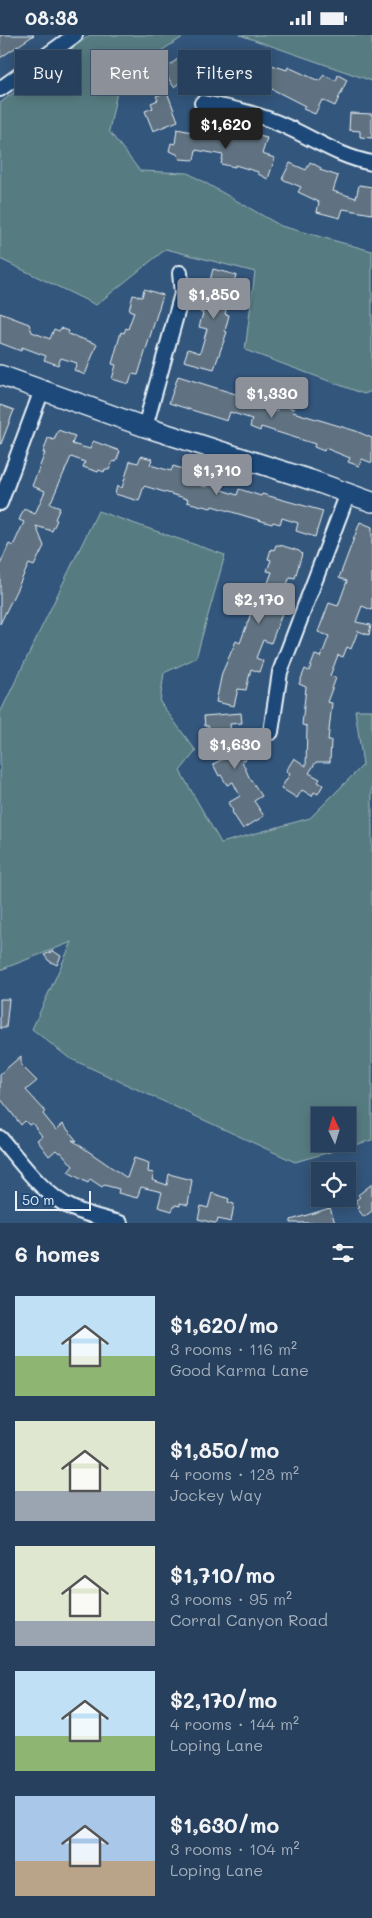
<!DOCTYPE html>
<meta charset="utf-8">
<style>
body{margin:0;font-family:Mali,sans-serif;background:#324b66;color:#f1f3f6;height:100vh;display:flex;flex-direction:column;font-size:19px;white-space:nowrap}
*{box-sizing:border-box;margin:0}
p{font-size:16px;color:#a4afbc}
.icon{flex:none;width:28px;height:28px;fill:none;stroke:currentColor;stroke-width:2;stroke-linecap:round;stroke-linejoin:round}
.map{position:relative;height:1188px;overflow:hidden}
.drawer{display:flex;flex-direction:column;background:#26405d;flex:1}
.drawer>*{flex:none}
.top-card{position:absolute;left:15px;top:15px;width:342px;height:45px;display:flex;gap:10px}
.needle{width:32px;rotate:356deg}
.buttons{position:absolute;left:311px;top:1072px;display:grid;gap:10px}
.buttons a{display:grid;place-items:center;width:45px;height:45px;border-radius:0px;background:#26405d;box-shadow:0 2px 12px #0003,0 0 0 1px #425972;font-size:25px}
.scale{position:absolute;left:15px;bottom:12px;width:76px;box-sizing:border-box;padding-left:5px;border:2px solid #e8f1f8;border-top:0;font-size:14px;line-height:18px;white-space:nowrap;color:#e8f1f8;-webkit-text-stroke:4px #1f4a7a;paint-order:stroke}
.price{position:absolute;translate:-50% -42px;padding:0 11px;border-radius:5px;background:#8c9099;color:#fff;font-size:16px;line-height:32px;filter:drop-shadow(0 1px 2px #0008)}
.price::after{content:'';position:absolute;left:50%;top:30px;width:15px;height:11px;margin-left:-8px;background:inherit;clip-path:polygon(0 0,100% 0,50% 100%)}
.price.selected{background:#222;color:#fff}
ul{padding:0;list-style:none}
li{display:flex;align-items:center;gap:15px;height:125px;padding:0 15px}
li span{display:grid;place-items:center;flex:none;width:140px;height:100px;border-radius:0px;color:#555}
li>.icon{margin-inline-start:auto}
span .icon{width:60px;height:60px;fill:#fffc;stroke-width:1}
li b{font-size:21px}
h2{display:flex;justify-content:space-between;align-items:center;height:60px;padding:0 15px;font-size:21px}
.chip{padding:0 18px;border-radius:0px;background:#26405d;box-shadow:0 2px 12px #0003,0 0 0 1px #425972;font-size:18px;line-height:45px}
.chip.selected{background:#8c9099;color:#fff}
.status{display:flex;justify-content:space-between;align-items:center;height:35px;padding:0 25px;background:#26405d;direction:ltr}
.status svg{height:14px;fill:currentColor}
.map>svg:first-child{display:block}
.green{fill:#577c81;stroke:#a0b6bc;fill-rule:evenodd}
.building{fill:#617281;stroke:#e8f1f8}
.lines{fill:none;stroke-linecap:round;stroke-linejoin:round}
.minor-casing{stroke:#e8f1f8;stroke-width:18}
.major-casing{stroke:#e8f1f8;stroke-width:22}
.minor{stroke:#1f4a7a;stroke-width:14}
.major{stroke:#1f4a7a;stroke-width:19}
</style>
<div class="status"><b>08:38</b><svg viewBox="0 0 49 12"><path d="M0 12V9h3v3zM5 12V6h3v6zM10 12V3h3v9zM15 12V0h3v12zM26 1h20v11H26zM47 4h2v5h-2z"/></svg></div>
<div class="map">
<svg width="372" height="1188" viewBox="0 0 372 1188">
<rect width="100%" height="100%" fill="#33567c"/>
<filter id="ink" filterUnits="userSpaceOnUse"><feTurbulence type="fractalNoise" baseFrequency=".02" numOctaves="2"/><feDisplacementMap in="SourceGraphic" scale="10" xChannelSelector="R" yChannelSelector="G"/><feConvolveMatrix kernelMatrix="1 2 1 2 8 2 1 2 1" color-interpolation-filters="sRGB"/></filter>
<g filter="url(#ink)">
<!-- green -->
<g class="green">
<path d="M90 0H186L120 42 109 96 140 136 188 138 281 191 372 216V356L364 359 245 315 255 237 166 214 96 270 0 224V68Z"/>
<path d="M240 0H372V46Z"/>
<path d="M98 476 225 520 196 623 164 638 160 667 196 716 180 736 221 808 310 783 363 730 355 675H372V1105L295 1127 69 1023 32 994 72 907 0 935V678ZM348 1081V1109H320V1081Z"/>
</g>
<!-- building -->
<g class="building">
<path d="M0 0H34L0 23Z"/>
<path d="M210 15 232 19 230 30 245 33 246 30 254 33 257 25 287 35 288 32 319 46 324 40 336 46 338 40 347 45 335 71 322 65 315 79 303 74 305 71 266 51 264 58 239 49 241 45 216 41 217 34 206 33Z"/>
<path d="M184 19 196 35 174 52 161 32 168 27 170 30Z"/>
<path d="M167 57 178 86 153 96 145 76 153 73 151 68 158 65 156 61Z"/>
<path d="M350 78 372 79V103L360 102V96L349 95Z"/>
<path d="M177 94 212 101V99L229 102 230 98 254 102 255 100 267 103 262 119 275 123 268 144 258 139V137L235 130V132L221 129 223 120 196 115 194 125 180 124 177 119 169 116 171 108 175 109Z"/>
<path d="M310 127 321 133 320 135 338 141 333 156 356 163 359 150 372 152V179L343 174 340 183 317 177 319 167 298 157 301 152 282 144 290 128 306 135Z"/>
<path d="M213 234 236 240 234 247 240 249 237 257 233 256 230 259 225 279 229 280 225 296 227 297 214 334 184 326 188 314 200 318 207 294 199 292 203 278 200 277 203 267 209 268 214 251 209 249Z"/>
<path d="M144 254 163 260 138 340 132 339 129 349 112 344 116 330 112 329 121 297 124 298 126 293 128 294 134 277 129 275 133 260 142 262Z"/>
<path d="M0 278 29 289 32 297 50 304 54 294 59 296 61 293 69 296 68 299 97 309 85 340 74 335 77 328 61 323 58 330 44 325 46 321 22 312 21 316 0 308Z"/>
<path d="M178 341 245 362 247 355 262 360 259 371 276 377 279 369 294 374 293 377 356 396 372 403V428L362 424 359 431 348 427 350 423 325 413 324 416 314 412 315 409 261 392 260 396 250 392 252 384 230 377 227 386 169 368Z"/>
<path d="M0 370 14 375 1 409H0Z"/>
<path d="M58 395 75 401 72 409 90 414 93 406 120 416 116 427 113 426 109 435 105 434 104 437 99 435 98 437 83 432 85 427 71 422 50 469 60 473 55 484 57 485 52 496 36 491 44 511 34 531 29 529 0 589V530L9 509 13 511 24 487 19 485 24 474 35 479 45 456 32 451 45 418H43L48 403 54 405Z"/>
<path d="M141 421 152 424 150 430 171 436 173 431 189 436 185 446 207 452 210 440 222 444 219 454 237 460 239 454 261 461 262 459 323 476 315 502 296 496 298 488 282 483 280 489 273 487 272 489 212 471 211 473 198 470 187 467 188 464 144 451 139 466 115 459 117 451 122 453 130 426 138 428Z"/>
<path d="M360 487 372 492V575L362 571 356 587 371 590 369 600 358 596 351 614 347 612 343 622 338 620 330 641 336 643 327 667 332 668 328 705H331L330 727H316L309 738 320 744 318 747 323 750 318 759 314 757 312 761 302 755 297 763 281 753 290 739 286 736 294 723 306 731 307 691 302 690 306 652 299 649 305 634 309 636 315 620 321 622 329 601 318 597 329 568 338 571 347 546 339 543Z"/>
<path d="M276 510H280L299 516 302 519 295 543 290 542 283 559 289 561 283 576 271 608 263 605 256 623 263 626 259 637 251 634 246 655 238 654 234 671 216 667 222 638 236 606 240 608 253 573 258 575 272 537 267 536 271 525 268 524 271 514 274 515Z"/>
<path d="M241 678 242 688 230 689 232 713 239 710 246 724 242 726 249 742 262 761 254 766 264 781 243 794 232 777 233 776 228 768 240 761 233 747 227 750 221 740 219 741 213 729 231 720 223 705 211 706V695H209V691H205L204 681Z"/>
<path d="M53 916 61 921 57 930 49 926 44 920Z"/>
<path d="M0 964H9L6 993H0Z"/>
<path d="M21 1021V1030L37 1046 26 1055 45 1076 43 1079 56 1095 63 1089 77 1106 72 1105 127 1143 134 1123 149 1128 148 1137 154 1138 152 1145 167 1150 169 1139 192 1145 188 1170 180 1168V1171L175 1170 172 1176 158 1172 162 1157 141 1152 137 1163 118 1158 119 1154 104 1150 102 1152 90 1144 88 1148 86 1147 68 1137 73 1131 61 1117 59 1118 56 1115 49 1121 37 1105 42 1101 32 1088 29 1090 25 1086 21 1090 0 1063V1039Z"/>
<path d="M372 1149V1176L364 1182 357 1173 360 1172 355 1166 360 1162 358 1160Z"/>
<path d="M212 1158 227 1163 229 1164 228 1167 234 1169 231 1187 218 1184 217 1188H214L198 1184 201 1171 208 1173Z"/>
<path d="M330 1173 335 1188H291V1185Z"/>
</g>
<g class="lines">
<defs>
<g id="minor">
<path d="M0 54 75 0"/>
<path d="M202 68C231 73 260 79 287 92 316 105 340 122 372 128"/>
<path d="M145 392 182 259 180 238"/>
<path d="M0 468 42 355"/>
<path d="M271 697 280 637 348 458"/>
<path d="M0 1103C21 1127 42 1159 72 1173 87 1180 104 1184 120 1188"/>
</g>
<path id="major" d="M0 340 145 392 311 445 372 467"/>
</defs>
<!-- minor casing -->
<use href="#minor" class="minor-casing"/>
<!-- major casing -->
<use href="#major" class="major-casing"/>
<!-- minor -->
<use href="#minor" class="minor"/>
<!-- major -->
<use href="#major" class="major"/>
</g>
</g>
</svg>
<div class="buttons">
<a><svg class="needle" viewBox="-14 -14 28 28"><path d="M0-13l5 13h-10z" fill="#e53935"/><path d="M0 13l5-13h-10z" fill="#a4afbc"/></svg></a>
<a><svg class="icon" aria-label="locate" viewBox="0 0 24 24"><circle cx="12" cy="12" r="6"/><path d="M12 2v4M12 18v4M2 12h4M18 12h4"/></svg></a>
</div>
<div class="scale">50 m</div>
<b class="price selected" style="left:226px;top:115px">$1,620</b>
<b class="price" style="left:214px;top:285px">$1,850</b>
<b class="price" style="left:272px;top:384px">$1,330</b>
<b class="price" style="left:217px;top:461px">$1,710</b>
<b class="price" style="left:259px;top:590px">$2,170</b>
<b class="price" style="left:235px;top:735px">$1,630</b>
<div class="top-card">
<a class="chip">Buy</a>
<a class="chip selected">Rent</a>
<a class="chip">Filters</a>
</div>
</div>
<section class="drawer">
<h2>6 homes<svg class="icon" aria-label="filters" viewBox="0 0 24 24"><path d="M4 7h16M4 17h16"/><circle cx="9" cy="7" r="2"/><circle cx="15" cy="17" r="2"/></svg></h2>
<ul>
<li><span style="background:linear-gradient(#bfe0f5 60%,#8fb573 0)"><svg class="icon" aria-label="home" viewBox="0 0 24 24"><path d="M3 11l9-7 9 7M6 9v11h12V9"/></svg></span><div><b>$1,620/mo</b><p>3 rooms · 116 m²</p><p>Good Karma Lane</p></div></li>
<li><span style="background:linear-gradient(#dfe7d0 70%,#9aa5b1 0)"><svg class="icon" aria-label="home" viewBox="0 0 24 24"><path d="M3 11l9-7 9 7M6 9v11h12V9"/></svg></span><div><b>$1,850/mo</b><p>4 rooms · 128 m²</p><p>Jockey Way</p></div></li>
<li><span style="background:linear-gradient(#dfe7d0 75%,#9aa5b1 0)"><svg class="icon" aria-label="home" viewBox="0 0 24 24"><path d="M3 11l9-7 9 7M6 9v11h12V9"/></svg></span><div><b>$1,710/mo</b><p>3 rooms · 95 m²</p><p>Corral Canyon Road</p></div></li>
<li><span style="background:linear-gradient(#bfe0f5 65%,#8fb573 0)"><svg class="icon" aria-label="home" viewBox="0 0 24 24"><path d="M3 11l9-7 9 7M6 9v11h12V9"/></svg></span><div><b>$2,170/mo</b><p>4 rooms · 144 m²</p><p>Loping Lane</p></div></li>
<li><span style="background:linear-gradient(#a9c7e8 65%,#b9a48a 0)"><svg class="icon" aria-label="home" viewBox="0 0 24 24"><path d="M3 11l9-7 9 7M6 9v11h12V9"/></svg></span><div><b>$1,630/mo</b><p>3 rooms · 104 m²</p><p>Loping Lane</p></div></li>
</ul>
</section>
